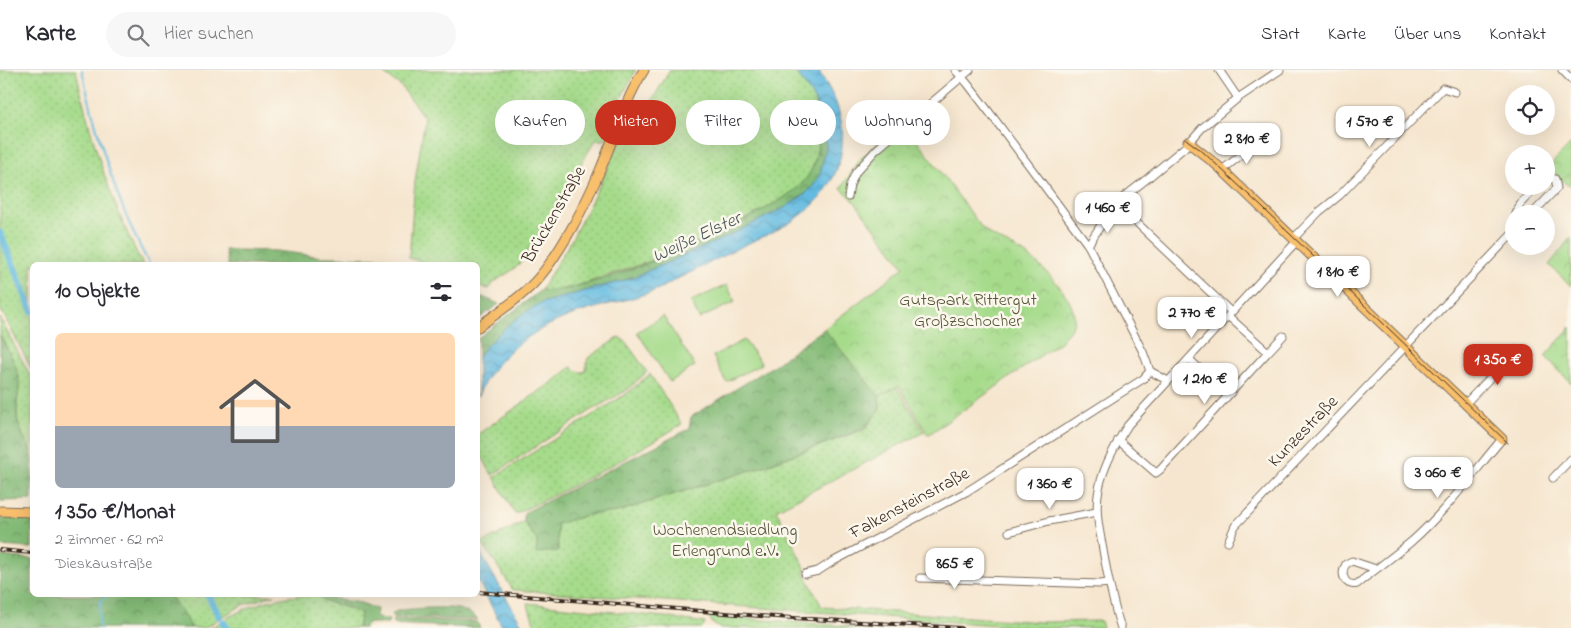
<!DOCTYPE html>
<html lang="de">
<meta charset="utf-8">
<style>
body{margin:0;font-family:"Indie Flower",sans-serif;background:#f7f7f7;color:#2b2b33;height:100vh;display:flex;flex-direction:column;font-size:19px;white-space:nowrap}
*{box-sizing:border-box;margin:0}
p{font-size:16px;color:#7c7c81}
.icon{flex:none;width:28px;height:28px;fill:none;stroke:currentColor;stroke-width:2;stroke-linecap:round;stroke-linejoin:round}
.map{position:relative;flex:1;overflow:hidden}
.panel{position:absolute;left:30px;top:192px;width:450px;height:335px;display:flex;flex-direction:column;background:#fff;border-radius:8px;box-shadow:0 5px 20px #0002}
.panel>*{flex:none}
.hud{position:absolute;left:495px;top:30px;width:475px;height:45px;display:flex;gap:10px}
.fabs{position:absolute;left:1505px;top:15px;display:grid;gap:10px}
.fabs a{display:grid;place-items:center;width:50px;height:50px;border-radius:50%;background:#fff;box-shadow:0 5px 20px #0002;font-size:25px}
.price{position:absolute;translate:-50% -42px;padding:0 11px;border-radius:10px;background:#fff;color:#222;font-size:16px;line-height:32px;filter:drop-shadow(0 1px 2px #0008)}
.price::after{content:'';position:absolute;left:50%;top:30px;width:15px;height:11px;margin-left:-8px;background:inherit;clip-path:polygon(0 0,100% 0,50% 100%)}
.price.current{background:#c8321e;color:#fff}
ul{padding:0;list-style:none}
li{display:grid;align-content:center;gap:10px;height:265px;padding:0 25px}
li span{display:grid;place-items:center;height:155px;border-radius:8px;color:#555}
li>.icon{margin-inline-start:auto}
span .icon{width:90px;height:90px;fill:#fffc;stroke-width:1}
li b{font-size:21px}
h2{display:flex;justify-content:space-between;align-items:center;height:60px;padding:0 25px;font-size:21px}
.pill{padding:0 18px;border-radius:22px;background:#fff;box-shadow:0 5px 20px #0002;font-size:18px;line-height:45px}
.pill.current{background:#c8321e;color:#fff}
header{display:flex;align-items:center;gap:30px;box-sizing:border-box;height:70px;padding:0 25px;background:#fff;border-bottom:1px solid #e1e1e2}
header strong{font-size:24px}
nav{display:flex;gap:28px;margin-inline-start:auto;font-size:18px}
.search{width:350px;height:45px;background:#f7f7f7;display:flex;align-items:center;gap:12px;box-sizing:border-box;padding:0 18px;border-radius:28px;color:#7c7c81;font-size:19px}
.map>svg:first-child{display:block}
.grass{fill:url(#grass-dots);stroke:#708254}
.forest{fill:url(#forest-crowns);stroke:#60724a}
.park{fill:url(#park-crowns);stroke:#708254}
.pitch{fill:#a6db8b;stroke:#708254}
.water{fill:url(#water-waves);stroke:#507280}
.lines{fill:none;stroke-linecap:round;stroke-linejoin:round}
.stream{stroke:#64bbe1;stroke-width:2}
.canal{stroke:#64bbe1;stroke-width:7}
.minor-casing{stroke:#7c6c5c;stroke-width:9}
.major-casing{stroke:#7c6c5c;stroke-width:11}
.minor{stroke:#fff;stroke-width:7}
.major{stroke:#f8bf6c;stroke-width:9}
.tram{stroke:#3b2a1e;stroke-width:1}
.rail-casing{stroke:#3b2a1e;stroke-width:4}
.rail{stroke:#fbf7ec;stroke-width:2;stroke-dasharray:5.5;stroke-linecap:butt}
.labels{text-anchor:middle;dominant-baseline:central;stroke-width:5;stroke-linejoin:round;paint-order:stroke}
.street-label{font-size:18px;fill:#3b2a1e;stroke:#fbf7ec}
.park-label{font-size:18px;fill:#565639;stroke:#fbf7ec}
.water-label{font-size:19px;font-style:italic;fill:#475658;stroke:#fbf7ec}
</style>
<header>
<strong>Karte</strong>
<div class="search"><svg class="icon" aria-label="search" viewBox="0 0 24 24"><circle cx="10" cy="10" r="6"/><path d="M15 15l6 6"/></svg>Hier suchen</div>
<nav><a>Start</a><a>Karte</a><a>Über uns</a><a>Kontakt</a></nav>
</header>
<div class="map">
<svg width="1571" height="558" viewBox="0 0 1571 558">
<defs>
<pattern id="grass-dots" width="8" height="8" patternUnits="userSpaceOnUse" patternTransform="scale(1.25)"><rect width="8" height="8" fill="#a6db8b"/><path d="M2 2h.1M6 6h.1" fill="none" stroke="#90bc78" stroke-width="1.8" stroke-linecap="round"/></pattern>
<pattern id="forest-crowns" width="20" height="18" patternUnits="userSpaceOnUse" patternTransform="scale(1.25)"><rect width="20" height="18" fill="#84bb77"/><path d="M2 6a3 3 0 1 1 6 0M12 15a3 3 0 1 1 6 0" fill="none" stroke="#6d9861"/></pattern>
<pattern id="park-crowns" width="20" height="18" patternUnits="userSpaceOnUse" patternTransform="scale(1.25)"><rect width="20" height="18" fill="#a6db8b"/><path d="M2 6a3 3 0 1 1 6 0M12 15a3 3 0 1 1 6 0" fill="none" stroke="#90bc78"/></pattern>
<pattern id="water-waves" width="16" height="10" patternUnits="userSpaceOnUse" patternTransform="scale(1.25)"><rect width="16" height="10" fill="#64bbe1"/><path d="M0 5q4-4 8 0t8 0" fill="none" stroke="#5498b6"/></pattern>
</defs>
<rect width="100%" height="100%" fill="#fbf7ec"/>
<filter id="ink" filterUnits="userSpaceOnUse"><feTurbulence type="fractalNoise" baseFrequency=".02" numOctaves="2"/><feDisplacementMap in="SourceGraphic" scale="10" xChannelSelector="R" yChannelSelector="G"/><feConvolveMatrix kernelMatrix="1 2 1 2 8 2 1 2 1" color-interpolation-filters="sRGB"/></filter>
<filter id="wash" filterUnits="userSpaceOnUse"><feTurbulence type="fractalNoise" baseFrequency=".0096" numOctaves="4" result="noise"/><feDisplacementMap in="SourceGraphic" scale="20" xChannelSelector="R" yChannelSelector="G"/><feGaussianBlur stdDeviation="1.12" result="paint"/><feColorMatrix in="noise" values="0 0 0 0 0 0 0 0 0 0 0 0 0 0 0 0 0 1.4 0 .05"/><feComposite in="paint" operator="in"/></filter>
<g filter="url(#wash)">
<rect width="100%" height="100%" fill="#f6e6cf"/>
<!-- grass -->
<g class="grass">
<path d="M0 0H76C90 67 111 134 143 195H32V300L0 238Z"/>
<path d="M379 0H636L623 24 605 70H596C569 109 548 152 521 192 513 203 496 207 489 219L478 216V195H432L409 188 415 111 425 49 401 16Z"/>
<path d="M670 0H795C801 10 812 21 815 32 822 55 820 93 804 112 796 122 781 130 770 136 718 167 660 189 603 207 587 213 557 224 541 220L572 169 606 102 628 50 642 57 654 27Z"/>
<path d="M0 248 32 309V383L22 364 17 348V332L19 319 13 290 0 265Z"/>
<path d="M619 267 626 272 647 302 627 320 592 340 492 405 478 379V364L557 309 571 297 579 302H585L588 288Z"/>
<path d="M650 304 682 354C628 388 573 417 515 444L494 407 626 324Z"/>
<path d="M897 317 924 362 776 440 805 498V504L822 537 1041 552 1101 551 1103 558H1037L513 520 482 473 524 452 538 471 558 481 557 454 587 445 617 442 761 397 865 359 880 339 879 326Z"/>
<path d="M170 525H274L242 535 204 558H192Z"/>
<path d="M311 525 319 526 323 530 358 541 361 543 358 558H211C242 537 274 526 311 525Z"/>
<path d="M527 533 664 547 705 553 704 556 701 558H536Z"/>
<path d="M709 546 875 558H719L712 553Z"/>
</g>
<!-- forest -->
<g class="forest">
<path d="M815 31 824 58 826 78 820 104 813 116 805 124 786 137 720 170 629 209 541 233 484 279 478 288V268L541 220C578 229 780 143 804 111 823 88 819 58 815 31Z"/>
<path d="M225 180 277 181 323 187 388 188V195H228Z"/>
<path d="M478 225 499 234 478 249Z"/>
<path d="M824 259 879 326 880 339 865 358 761 397 617 442 587 445 557 454 558 481 536 483 537 471 524 452V443L689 359 691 347 773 296Z"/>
<path d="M0 265 13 290 19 306V319L17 332V348L22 364 32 383V430L0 431Z"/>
<path d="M0 449H32V478L0 476Z"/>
<path d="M0 486 32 489V525H170L192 558H0Z"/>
<path d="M319 526 361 533 377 539 376 548 389 549 388 553H367L364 558H358L361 543 323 530Z"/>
<path d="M425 538C445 538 464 535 478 550L393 547V543L399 540Z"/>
<path d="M393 549 477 552 480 558 393 554Z"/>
</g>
<!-- park -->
<g class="park">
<path d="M903 51 982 158C995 170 1007 173 1022 182 1039 192 1085 235 1072 257 1069 263 1063 267 1060 272L928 365 899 316 879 326 824 259 904 197 854 131 841 118 861 88Z"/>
<path d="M1571 74V115L1566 114 1550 98 1551 94Z"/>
<path d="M1571 167V216L1549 195Z"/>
<path d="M1571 257V313L1545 286Z"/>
</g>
<!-- pitch -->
<g class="pitch">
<path d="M727 215 735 232 699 249 691 231Z"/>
<path d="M663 246 695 296 670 312 637 262Z"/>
<path d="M744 270 762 294 726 312 713 286Z"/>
</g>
<!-- water -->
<g class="water">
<path d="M795 0H818C823 9 829 17 833 26 854 71 839 118 800 146 781 160 757 169 736 179 717 189 698 199 679 208 669 213 659 220 648 223 623 232 597 236 572 245 532 260 494 286 478 326V288L483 279 508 255 524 243 541 233 629 209 720 170 786 137 805 124 813 116 820 104 826 78 824 58 815 31Z"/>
<path d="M478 479 524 558H503L478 511Z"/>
</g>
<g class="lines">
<!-- stream -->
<g class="stream">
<path d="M82 0C97 65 117 137 150 195"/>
<path d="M99 558 100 532 107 525"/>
</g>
<!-- canal -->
<g class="canal">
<path d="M0 163 32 241"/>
<path d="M208 525 219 546"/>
<path d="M223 552 227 558"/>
</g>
</g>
</g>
<g filter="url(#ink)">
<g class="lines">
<defs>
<g id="minor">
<path d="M955 0 967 13 996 51 1088 175 1143 282 1150 301 1168 311"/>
<path d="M1219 0 1238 28"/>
<path d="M1562 0 1571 9"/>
<path d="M1222 100 1258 72"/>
<path d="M848 127 850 115 856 102 876 80 970 0"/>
<path d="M1116 133 1231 242"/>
<path d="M1516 144 1520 134 1537 116"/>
<path d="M1532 144 1557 118 1555 109 1546 107"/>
<path d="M1293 169 1319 142 1340 125 1443 18 1455 22"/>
<path d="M1088 175 1101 155 1105 142 1148 108 1185 77 1202 58 1238 28 1280 0"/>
<path d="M1268 282 1283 266"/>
<path d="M1189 289 1228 325"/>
<path d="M1465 334 1517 280 1530 292"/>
<path d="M1118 370 1156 403 1160 400 1268 282 1228 246"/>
<path d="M1553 408 1571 389"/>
<path d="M1009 462 1049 451 1097 442"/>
<path d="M1228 472 1235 456 1514 162"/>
<path d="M1376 499 1352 491 1346 494C1340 503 1344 517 1357 514 1375 500 1394 486 1412 471 1446 441 1473 403 1502 369"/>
<path d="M805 504 818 501 832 492 966 422 1135 314 1143 309 1150 301"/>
<path d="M920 508 1100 514 1109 513"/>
<path d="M1121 558C1113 535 1109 511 1104 486 1101 466 1095 446 1098 425 1101 401 1115 375 1128 355L1296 172"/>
</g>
<g id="major">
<path d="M1188 72 1218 96 1502 369"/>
<path d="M478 257C496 244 516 231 532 215 558 189 587 132 601 98 615 65 625 30 644 0"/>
<path d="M0 441 32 442"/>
</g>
</defs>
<!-- minor casing -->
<use href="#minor" class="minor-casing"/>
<!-- major casing -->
<use href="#major" class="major-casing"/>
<!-- minor -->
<use href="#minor" class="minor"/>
<!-- major -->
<use href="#major" class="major"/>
<!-- tram -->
<path class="tram" d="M1186 69 1202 81 1265 140 1508 373"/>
<defs>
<g id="rail">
<path d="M0 480 32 483"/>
<path d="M478 522 760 546 961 558"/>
</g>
</defs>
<!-- rail casing -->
<use href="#rail" class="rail-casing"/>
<!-- rail -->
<use href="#rail" class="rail"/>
</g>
</g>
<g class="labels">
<!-- street labels -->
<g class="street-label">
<text transform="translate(555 145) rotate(-60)">Brückenstraße</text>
<text transform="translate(1304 362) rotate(-46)">Kunzestraße</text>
<text transform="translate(910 434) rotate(-28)">Falkensteinstraße</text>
</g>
<!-- park labels -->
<g class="park-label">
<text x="968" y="231">Gutspark Rittergut<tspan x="968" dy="21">Großzschocher</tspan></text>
<text x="725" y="461">Wochenendsiedlung<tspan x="725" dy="21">Erlengrund e.V.</tspan></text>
</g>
<!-- water labels -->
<g class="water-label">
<text transform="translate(697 168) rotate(-25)">Weiße Elster</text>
</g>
</g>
</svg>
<div class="fabs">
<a><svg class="icon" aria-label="locate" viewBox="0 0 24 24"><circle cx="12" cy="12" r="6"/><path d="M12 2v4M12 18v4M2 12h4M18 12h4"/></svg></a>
<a>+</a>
<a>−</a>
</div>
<b class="price" style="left:1370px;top:78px">1 570 €</b>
<b class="price" style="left:1247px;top:95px">2 810 €</b>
<b class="price" style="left:1108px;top:164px">1 460 €</b>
<b class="price" style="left:1338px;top:228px">1 810 €</b>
<b class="price" style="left:1192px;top:269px">2 770 €</b>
<b class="price current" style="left:1498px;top:316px">1 350 €</b>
<b class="price" style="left:1205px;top:335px">1 210 €</b>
<b class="price" style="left:1438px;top:429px">3 060 €</b>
<b class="price" style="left:1050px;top:440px">1 360 €</b>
<b class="price" style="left:955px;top:520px">865 €</b>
<div class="hud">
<a class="pill">Kaufen</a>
<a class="pill current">Mieten</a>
<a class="pill">Filter</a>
<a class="pill">Neu</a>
<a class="pill">Wohnung</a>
</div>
<section class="panel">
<h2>10 Objekte<svg class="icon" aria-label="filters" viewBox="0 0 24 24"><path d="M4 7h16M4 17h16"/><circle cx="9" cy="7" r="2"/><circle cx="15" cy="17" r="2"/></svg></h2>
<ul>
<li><span style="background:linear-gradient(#ffd9b3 60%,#9aa5b1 0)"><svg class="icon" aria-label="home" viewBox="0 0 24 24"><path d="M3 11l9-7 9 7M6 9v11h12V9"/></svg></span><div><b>1 350 €/Monat</b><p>2 Zimmer · 62 m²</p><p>Dieskaustraße</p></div></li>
</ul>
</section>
</div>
